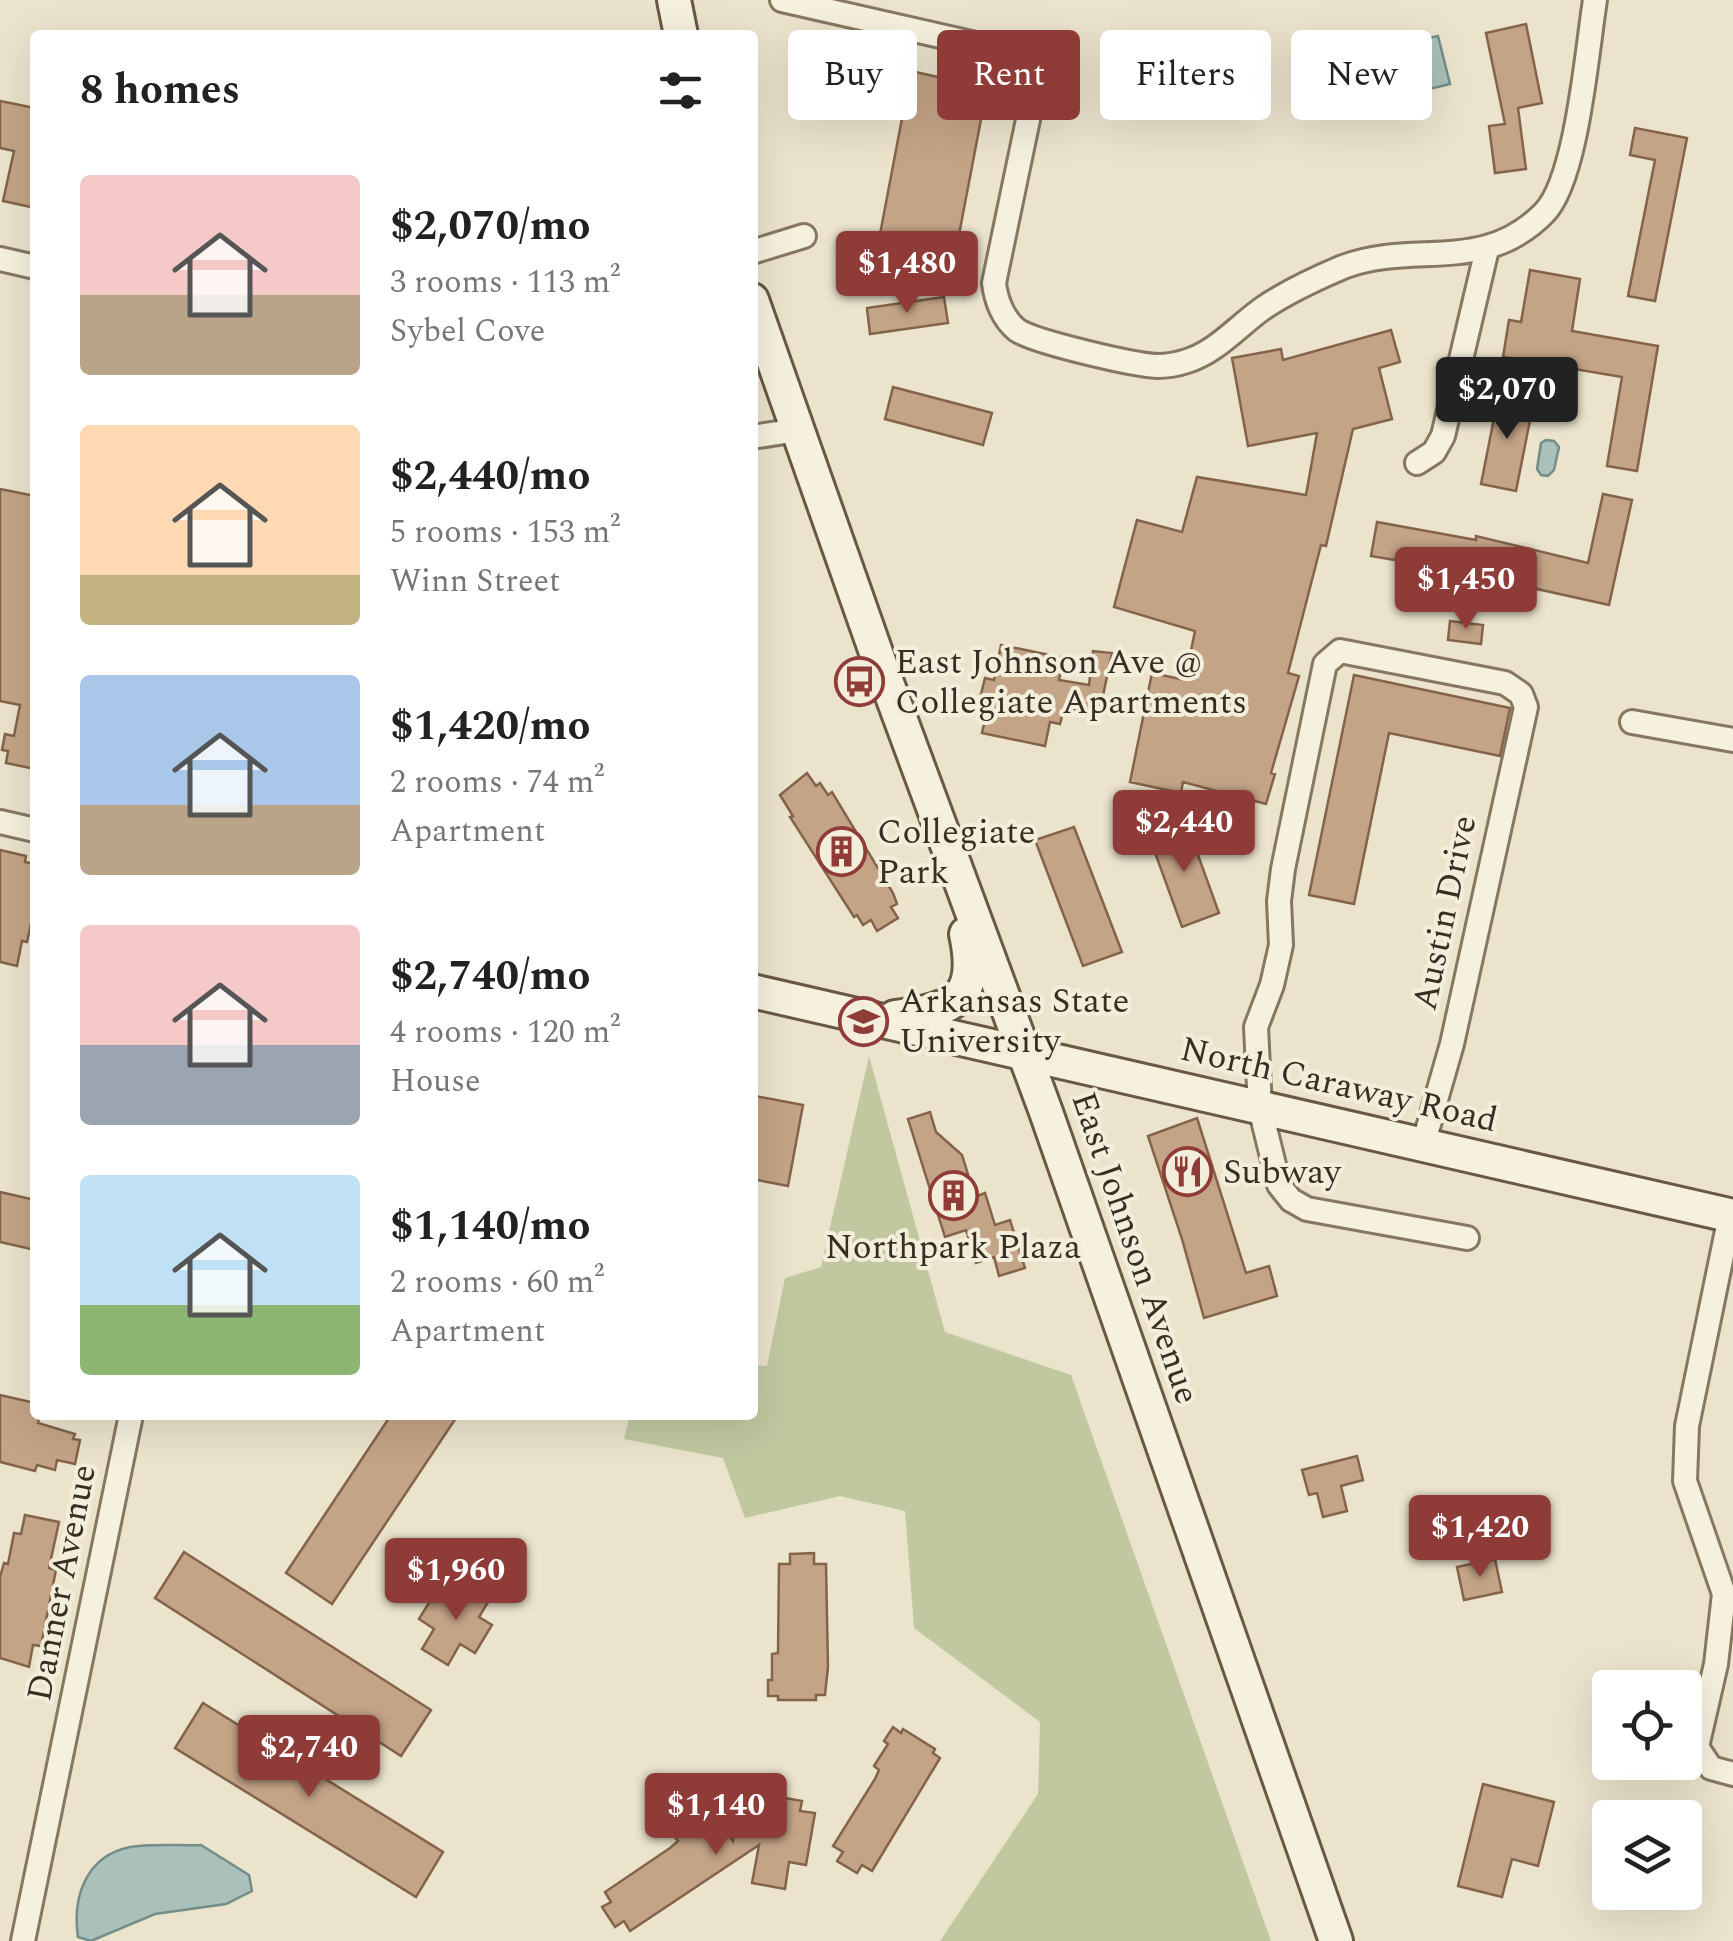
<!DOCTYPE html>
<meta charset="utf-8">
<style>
body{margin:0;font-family:Spectral,serif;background:#f2f2f2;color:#222;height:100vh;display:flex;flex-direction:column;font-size:38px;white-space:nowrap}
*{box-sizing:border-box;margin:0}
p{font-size:32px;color:#767676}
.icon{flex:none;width:55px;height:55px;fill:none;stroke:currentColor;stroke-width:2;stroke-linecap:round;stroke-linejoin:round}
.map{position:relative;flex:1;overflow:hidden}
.sheet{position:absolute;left:30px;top:30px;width:728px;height:1390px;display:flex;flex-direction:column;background:#fff;border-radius:10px;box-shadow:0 10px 40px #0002}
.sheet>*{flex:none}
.top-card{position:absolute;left:788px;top:30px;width:795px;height:90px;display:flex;gap:20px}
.fabs{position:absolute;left:1592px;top:1670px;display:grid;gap:20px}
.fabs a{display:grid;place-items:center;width:110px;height:110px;border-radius:10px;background:#fff;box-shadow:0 10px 40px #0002;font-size:50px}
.price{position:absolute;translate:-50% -85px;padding:0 22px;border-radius:10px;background:#8f3c38;color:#fff;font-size:32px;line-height:65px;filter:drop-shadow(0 2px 5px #0008)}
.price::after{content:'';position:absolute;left:50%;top:60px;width:30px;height:22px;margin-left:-15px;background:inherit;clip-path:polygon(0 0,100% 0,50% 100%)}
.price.on{background:#222;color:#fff}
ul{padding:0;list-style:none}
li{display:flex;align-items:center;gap:30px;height:250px;padding:0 50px}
li span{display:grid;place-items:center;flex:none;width:280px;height:200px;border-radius:10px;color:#555}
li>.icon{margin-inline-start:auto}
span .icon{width:120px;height:120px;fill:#fffc;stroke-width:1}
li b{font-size:42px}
h2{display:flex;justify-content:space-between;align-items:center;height:120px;padding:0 50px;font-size:42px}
.tag{padding:0 35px;border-radius:10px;background:#fff;box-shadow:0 10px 40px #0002;font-size:35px;line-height:90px}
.tag.on{background:#8f3c38;color:#fff}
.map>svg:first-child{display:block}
.green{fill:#c1c8a0}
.water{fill:#abc0bb;stroke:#738e89;stroke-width:2.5}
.building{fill:#c4a486;stroke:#83644a;stroke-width:2.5}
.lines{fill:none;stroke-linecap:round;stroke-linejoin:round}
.street-casing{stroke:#867761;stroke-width:28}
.secondary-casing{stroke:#685844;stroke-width:38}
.street{stroke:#f6f0de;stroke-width:22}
.secondary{stroke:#f6f0de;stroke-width:32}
.labels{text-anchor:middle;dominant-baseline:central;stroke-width:8;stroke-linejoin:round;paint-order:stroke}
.poi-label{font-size:35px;fill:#382f23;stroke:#f3eddb;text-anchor:start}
.street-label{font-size:35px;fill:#382f23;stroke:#f3eddb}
</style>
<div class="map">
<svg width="1733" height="1941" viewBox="0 0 1733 1941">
<rect width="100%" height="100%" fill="#ebe3cc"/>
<!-- green -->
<path class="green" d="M869 1056 945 1332 1071 1375 1271 1941H940L1038 1794 1040 1722 914 1628 905 1511 840 1496 745 1518 723 1458 624 1439 630 1415H752L753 1365 767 1366 785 1278 821 1267Z"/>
<!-- water -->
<g class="water">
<path d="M1438 36 1450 84 1425 90 1414 41Z"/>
<path d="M1546 440 1554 441 1559 447 1554 470 1548 476 1541 475 1537 469 1541 443Z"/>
<path d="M201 1845 249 1875 252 1891 226 1904 155 1914 91 1941 78 1937C72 1897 86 1856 130 1847 152 1843 179 1846 201 1845Z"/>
</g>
<!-- building -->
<g class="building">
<path d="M1526 24 1542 103 1518 108 1526 169 1495 173 1489 126 1505 124 1486 33Z"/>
<path d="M911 71 987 88 949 287 873 271Z"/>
<path d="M0 101 35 108V208L3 201 14 151 0 148Z"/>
<path d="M1635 128 1687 138 1655 301 1628 296 1655 160 1630 155Z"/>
<path d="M1530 270 1580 279 1572 331 1658 346 1637 471 1607 466 1622 377 1503 357 1509 320 1521 322Z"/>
<path d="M944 297 948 323 870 334 867 308Z"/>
<path d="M1391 330 1400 362 1379 368 1392 419 1353 429 1326 546 1321 545 1288 673 1299 676 1271 773 1275 774 1266 804 1183 782 1181 793 1130 782 1152 673 1185 680 1195 631 1114 607 1137 520 1182 532 1197 477 1306 495 1317 433 1248 446 1232 358 1281 349 1283 360Z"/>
<path d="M893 387 992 413 983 445 885 419Z"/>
<path d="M1499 393 1534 400 1516 491 1481 484Z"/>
<path d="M0 489 35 496V769L6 763 8 751 2 750 5 734 14 736 20 705 0 701Z"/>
<path d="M1603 494 1632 500 1609 605 1447 569 1371 556 1377 522 1476 540V536L1588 563Z"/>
<path d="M1450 621 1483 625 1481 644 1448 640Z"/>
<path d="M1001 645 1064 658 1059 680 1089 685 1093 651 1112 653 1101 705 1097 704 1095 713 1064 708 1060 724 1050 722 1045 746 982 733 988 704 979 702 985 678 994 680Z"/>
<path d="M1354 675 1510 708 1500 756 1389 733 1354 904 1309 895Z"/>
<path d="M807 773 816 786 820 783 828 795 832 792 893 893 897 904 891 907 898 918 877 931 871 920 863 925 857 915 854 917 790 817 793 816 780 795Z"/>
<path d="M1186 822 1219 913 1182 927 1149 836Z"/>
<path d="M1074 827 1122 952 1083 966 1035 840Z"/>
<path d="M0 850 26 856 25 862 35 864V905L27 942 22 941 17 966 0 962Z"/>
<path d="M755 1096 803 1105 788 1186 752 1179Z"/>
<path d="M930 1112 936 1132 962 1155 975 1197 985 1193 995 1225 1010 1220 1025 1268 999 1276 994 1257 976 1263 966 1230 945 1237 908 1119Z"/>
<path d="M1197 1118 1246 1273 1269 1266 1277 1296 1204 1318 1182 1239 1148 1136Z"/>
<path d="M0 1192 35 1200V1250L0 1242Z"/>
<path d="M0 1395 35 1403V1415H40L38 1423 75 1434 73 1439 80 1440 75 1464 57 1460 55 1470 37 1465 35 1471 0 1462Z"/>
<path d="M391 1415H458L332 1604 286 1573Z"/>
<path d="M1357 1456 1363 1480 1341 1486 1347 1511 1323 1517 1317 1493 1309 1495 1302 1470Z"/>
<path d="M25 1515 59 1522 49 1568 56 1570 41 1646 33 1645 29 1667 0 1658V1577L4 1563 8 1564 14 1533 21 1534Z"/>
<path d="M184 1552 431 1710 401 1756 155 1598Z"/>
<path d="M814 1553V1564H826L828 1667 825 1695H816V1700H778V1696H768V1680H772V1654L778 1653 779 1564H790V1554Z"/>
<path d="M1495 1559 1502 1592 1464 1600 1457 1567Z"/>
<path d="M464 1582 490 1599 479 1617 492 1625 475 1653 460 1644 448 1665 422 1649 434 1629 419 1619 435 1593 452 1603Z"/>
<path d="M203 1703 443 1852 416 1897 175 1748Z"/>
<path d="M893 1727 901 1733 903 1729 935 1749 933 1753 940 1758 872 1871 862 1865 857 1873 837 1861 843 1852 833 1846 875 1779 879 1770 874 1766 888 1744 884 1741Z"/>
<path d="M1483 1784 1554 1802 1538 1866 1512 1859 1502 1897 1458 1886Z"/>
<path d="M768 1795 802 1801 800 1811 815 1813 806 1865 789 1862 785 1889 752 1883 759 1845 630 1931 624 1921 615 1927 602 1907 611 1902 605 1892 670 1848 678 1841 674 1836 696 1821 694 1817 707 1808 712 1816 716 1814 733 1841 740 1801 767 1806Z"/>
</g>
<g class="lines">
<defs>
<g id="street">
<path d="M782 0 1020 54 1030 67 1035 86 994 283C996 300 1003 319 1017 330 1034 342 1134 365 1157 366 1166 366 1178 364 1187 361 1216 352 1237 327 1262 309 1285 293 1317 278 1343 267 1414 240 1483 275 1544 213 1577 180 1587 50 1595 0"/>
<path d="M752 252 804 236"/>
<path d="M0 259 35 267"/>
<path d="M752 437 798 430"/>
<path d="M1417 463 1434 452 1443 436 1487 249"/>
<path d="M1632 722 1733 740"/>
<path d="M0 822 35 830"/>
<path d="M1423 1145 1452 1044 1526 707 1521 694 1505 683 1340 651 1325 664 1283 869 1279 901 1281 945 1272 985 1256 1027 1260 1108 1279 1185 1291 1200 1307 1209 1467 1238"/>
<path d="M1730 1216 1687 1426 1685 1481 1724 1594 1716 1664 1697 1747 1711 1768 1733 1774"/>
<path d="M23 1941 131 1415"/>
</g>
<g id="secondary">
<path d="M674 0 681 35"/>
<path d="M752 300 879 661 1046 1112 1336 1941"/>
<path d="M752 991 1733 1216"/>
<path d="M895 1017C955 1009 980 1000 966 934"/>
</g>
</defs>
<!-- street casing -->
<use href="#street" class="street-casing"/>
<!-- secondary casing -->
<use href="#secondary" class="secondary-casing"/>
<!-- street -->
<use href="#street" class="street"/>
<!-- secondary -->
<use href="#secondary" class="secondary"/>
</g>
<!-- icons -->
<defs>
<symbol id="bus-ring" viewBox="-11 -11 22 22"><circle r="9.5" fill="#f3eddb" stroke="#8f3c38" stroke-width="1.5"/><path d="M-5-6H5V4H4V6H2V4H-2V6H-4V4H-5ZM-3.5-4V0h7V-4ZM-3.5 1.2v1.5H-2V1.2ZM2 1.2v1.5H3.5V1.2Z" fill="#8f3c38"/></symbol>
<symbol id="building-ring" viewBox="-11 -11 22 22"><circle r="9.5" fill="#f3eddb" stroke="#8f3c38" stroke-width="1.5"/><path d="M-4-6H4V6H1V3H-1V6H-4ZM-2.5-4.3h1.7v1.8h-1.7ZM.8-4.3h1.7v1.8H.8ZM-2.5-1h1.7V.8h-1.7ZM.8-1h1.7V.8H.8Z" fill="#8f3c38"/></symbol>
<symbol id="university-ring" viewBox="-11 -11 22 22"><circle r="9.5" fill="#f3eddb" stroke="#8f3c38" stroke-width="1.5"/><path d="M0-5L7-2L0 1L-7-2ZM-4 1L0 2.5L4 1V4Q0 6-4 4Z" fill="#8f3c38"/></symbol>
<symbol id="restaurant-ring" viewBox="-11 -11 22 22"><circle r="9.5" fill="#f3eddb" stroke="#8f3c38" stroke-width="1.5"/><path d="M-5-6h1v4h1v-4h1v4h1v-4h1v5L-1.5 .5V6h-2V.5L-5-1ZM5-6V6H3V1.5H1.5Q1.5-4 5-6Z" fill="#8f3c38"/></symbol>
</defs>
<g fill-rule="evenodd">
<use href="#bus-ring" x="832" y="654" width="55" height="55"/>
<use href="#building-ring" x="814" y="824" width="55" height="55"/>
<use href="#university-ring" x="836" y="994" width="55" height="55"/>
<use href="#restaurant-ring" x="1160" y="1144" width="55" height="55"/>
<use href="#building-ring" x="926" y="1168" width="55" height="55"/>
</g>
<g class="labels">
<!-- poi labels -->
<g class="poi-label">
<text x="895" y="662">East Johnson Ave @<tspan x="895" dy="40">Collegiate Apartments</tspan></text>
<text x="877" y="832">Collegiate<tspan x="877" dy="40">Park</tspan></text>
<text x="899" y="1001">Arkansas State<tspan x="899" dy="40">University</tspan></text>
<text x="1223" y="1172">Subway</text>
<text x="953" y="1247" text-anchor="middle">Northpark Plaza</text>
</g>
<!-- street labels -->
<g class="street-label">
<text transform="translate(1445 913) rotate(-78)">Austin Drive</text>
<text transform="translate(1339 1085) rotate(13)">North Caraway Road</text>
<text transform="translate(1135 1248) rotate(71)">East Johnson Avenue</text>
<text transform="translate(62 1583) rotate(-79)">Danner Avenue</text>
</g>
</g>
</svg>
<div class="fabs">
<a><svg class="icon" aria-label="locate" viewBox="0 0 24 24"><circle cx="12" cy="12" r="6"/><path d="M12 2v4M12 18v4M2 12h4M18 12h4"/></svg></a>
<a><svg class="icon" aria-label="layers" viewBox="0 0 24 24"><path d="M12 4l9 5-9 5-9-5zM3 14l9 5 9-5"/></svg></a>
</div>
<b class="price" style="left:907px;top:316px">$1,480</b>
<b class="price on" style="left:1507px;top:442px">$2,070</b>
<b class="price" style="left:1466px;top:632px">$1,450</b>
<b class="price" style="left:1184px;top:875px">$2,440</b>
<b class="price" style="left:1480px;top:1580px">$1,420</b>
<b class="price" style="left:456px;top:1623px">$1,960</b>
<b class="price" style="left:309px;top:1800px">$2,740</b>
<b class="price" style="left:716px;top:1858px">$1,140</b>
<div class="top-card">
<a class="tag">Buy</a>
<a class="tag on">Rent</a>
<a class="tag">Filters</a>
<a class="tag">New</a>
</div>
<section class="sheet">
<h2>8 homes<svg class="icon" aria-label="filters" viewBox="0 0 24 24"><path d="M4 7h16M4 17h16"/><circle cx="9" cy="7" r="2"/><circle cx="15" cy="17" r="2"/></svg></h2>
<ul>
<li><span style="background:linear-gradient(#f6c9c9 60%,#b9a48a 0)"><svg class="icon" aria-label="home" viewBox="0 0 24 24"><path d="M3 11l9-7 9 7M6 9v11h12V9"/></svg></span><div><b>$2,070/mo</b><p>3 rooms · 113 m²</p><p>Sybel Cove</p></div></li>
<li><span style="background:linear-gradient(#ffd9b3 75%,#c2b280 0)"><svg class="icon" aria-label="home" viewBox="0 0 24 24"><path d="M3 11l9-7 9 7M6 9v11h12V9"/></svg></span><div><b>$2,440/mo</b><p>5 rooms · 153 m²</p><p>Winn Street</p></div></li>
<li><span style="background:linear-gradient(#a9c7e8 65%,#b9a48a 0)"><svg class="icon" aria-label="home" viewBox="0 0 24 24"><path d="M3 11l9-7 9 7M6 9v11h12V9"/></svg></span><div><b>$1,420/mo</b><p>2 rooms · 74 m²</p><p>Apartment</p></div></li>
<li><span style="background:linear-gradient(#f6c9c9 60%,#9aa5b1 0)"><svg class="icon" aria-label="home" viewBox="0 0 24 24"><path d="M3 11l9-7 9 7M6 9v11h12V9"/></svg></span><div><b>$2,740/mo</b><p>4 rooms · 120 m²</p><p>House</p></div></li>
<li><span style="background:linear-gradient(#bfe0f5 65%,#8fb573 0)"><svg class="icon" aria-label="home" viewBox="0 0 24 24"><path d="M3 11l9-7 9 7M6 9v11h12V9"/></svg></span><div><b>$1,140/mo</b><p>2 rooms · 60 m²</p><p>Apartment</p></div></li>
</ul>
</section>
</div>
